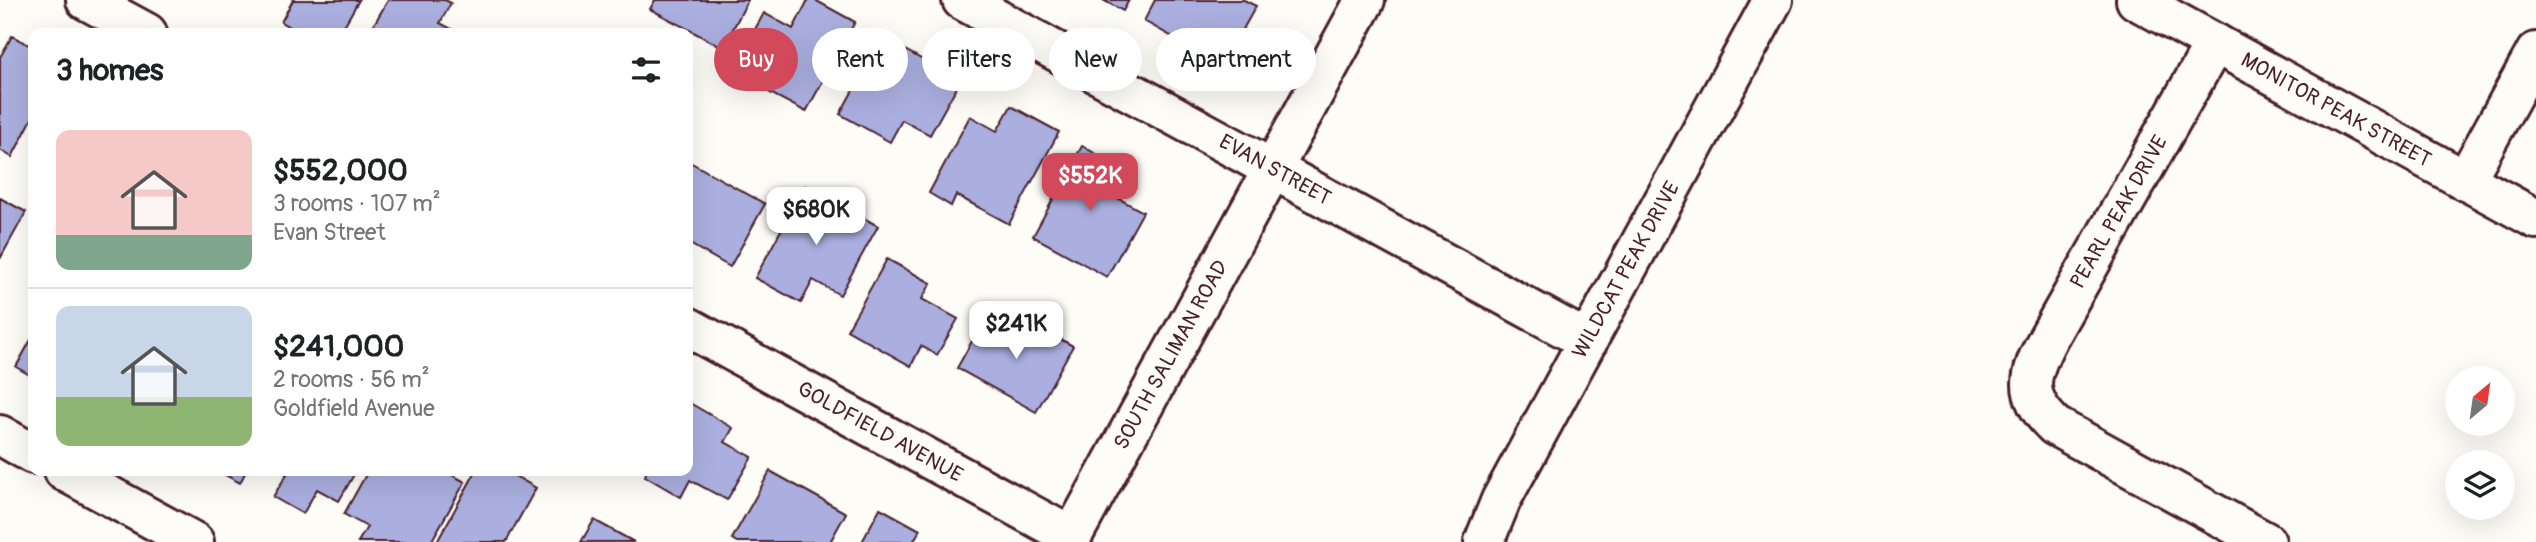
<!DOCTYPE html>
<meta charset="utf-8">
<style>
body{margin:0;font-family:Pangolin,sans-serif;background:#f2f2f2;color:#202124;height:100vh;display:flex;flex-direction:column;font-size:26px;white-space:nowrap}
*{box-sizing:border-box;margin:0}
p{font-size:23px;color:#757577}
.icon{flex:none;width:38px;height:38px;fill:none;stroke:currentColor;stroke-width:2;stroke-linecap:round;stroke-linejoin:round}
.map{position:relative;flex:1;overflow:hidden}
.drawer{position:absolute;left:28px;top:28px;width:665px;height:448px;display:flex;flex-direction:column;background:#fff;border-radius:14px;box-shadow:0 7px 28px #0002}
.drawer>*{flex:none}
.top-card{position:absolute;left:714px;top:28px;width:665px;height:63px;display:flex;gap:14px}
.needle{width:46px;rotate:29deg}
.buttons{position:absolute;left:2445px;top:366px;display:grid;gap:14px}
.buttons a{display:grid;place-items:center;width:70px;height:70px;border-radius:50%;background:#fff;box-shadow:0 7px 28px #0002;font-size:35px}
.price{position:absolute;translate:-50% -60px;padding:0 16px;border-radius:14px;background:#fff;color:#222;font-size:23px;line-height:46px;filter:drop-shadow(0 2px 4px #0008)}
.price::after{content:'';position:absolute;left:50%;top:42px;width:21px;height:16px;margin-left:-10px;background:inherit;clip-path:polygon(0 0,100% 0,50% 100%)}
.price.on{background:#d1495b;color:#fff}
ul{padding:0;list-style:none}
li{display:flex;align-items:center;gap:21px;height:175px;padding:0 28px}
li+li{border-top:2px solid #e0e0e0}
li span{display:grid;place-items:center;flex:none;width:196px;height:140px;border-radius:14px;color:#555}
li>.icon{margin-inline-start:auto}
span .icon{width:84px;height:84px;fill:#fffc;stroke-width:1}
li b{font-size:30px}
h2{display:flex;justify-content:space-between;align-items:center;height:84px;padding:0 28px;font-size:30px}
.tag{padding:0 24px;border-radius:32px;background:#fff;box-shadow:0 7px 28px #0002;font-size:24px;line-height:63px}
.tag.on{background:#d1495b;color:#fff}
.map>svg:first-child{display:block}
.building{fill:#aaafdf;stroke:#4a1f2b;stroke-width:2}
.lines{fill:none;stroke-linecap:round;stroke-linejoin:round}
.minor-casing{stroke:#4a1f2b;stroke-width:44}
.secondary-casing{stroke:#4a1f2b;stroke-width:44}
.minor{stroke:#fdfcf7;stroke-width:38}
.secondary{stroke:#fdfcf7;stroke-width:38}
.labels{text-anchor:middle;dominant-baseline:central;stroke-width:5;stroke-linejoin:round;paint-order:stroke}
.street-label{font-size:21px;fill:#4a1f2b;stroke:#fdfcf7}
</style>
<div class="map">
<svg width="2536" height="542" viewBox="0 0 2536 542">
<rect width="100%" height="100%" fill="#fdfcf7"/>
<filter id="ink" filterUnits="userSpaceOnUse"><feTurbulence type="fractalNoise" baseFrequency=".0143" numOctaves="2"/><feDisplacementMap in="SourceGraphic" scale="14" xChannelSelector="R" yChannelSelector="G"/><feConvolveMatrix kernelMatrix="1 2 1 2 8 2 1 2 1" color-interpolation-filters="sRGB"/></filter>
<g filter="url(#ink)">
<!-- building -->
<g class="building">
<path d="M293 0H359L340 33H300L281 22Z"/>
<path d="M388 0H445L451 3 440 23 459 33H369Z"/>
<path d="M655 0H748L723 48 650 9Z"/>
<path d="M808 0H815L855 22 806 112 731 72 764 13 793 29Z"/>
<path d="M1103 0H1129L1123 11Z"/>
<path d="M1155 0H1244L1256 6 1223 65 1144 21Z"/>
<path d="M12 36 33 47V117L12 157 0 150V57Z"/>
<path d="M882 37 960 81 930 135 902 120 890 142 840 114Z"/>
<path d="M1011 106 1059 132 1009 224 956 195 951 206 929 193 970 116 997 131Z"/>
<path d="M1082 146 1132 174 1118 198 1143 212 1107 277 1033 236Z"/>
<path d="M688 161 765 204 730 267 688 243Z"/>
<path d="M805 186 878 226 840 295 813 280 801 303 755 278Z"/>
<path d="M0 198 26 212 0 259Z"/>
<path d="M887 259 931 283 922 299 958 319 937 355 921 346 911 366 847 330Z"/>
<path d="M987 314 1022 334 1029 322 1073 346 1036 412 957 368Z"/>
<path d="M33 336V377L16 367Z"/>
<path d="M688 402 733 428 725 442 752 457 727 500 690 480 681 497 645 476 647 471H688Z"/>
<path d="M218 471H246L240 483Z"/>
<path d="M281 471H356L339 501 317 489 303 514 273 497 287 474Z"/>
<path d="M368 471H445L465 482 431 542H358L367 527 344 514Z"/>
<path d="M476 471H506L536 488 506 542H437Z"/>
<path d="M770 471 846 513 830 542H737L732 539Z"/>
<path d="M880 508 920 530 913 542H862Z"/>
<path d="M594 520 634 542H581Z"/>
</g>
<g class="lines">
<defs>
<g id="minor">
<path d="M86 0 147 33"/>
<path d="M962 0 1588 341"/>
<path d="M2136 0 2536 219"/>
<path d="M2215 43 2048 338C2029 375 2022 395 2055 426L2266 542"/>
<path d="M2465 181 2536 52"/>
<path d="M688 327 1072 537"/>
<path d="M0 435 33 454"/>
<path d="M64 471 194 542"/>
<path d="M1484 542 1501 500 1773 0"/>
</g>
<path id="secondary" d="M1069 542 1365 0"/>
</defs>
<!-- minor casing -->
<use href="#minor" class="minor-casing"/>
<!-- secondary casing -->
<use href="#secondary" class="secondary-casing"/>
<!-- minor -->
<use href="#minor" class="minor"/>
<!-- secondary -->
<use href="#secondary" class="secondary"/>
</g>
</g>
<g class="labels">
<!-- street labels -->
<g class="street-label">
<text transform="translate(2336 110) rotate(29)">MONITOR PEAK STREET</text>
<text transform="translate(1275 170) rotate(29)">EVAN STREET</text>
<text transform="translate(2119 212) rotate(-60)">PEARL PEAK DRIVE</text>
<text transform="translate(1626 270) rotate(-61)">WILDCAT PEAK DRIVE</text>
<text transform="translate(1171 355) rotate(-61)">SOUTH SALIMAN ROAD</text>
<text transform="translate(880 432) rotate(29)">GOLDFIELD AVENUE</text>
</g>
</g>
</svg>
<div class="buttons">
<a><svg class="needle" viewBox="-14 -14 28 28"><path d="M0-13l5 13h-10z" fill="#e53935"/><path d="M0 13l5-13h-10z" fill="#757577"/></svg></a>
<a><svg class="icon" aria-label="layers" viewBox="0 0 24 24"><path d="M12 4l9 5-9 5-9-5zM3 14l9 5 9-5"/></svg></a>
</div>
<b class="price on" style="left:1090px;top:213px">$552K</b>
<b class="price" style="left:816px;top:247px">$680K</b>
<b class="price" style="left:1016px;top:361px">$241K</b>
<div class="top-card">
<a class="tag on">Buy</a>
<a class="tag">Rent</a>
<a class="tag">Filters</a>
<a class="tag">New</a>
<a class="tag">Apartment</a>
</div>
<section class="drawer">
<h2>3 homes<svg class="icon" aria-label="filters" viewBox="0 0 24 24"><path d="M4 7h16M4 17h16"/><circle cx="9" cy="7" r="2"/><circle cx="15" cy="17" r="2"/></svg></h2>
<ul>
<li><span style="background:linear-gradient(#f6c9c9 75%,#7fa58c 0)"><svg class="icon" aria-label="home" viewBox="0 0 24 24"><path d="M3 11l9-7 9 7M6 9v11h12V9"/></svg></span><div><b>$552,000</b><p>3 rooms · 107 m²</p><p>Evan Street</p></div></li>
<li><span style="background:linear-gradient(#c9d6e8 65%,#8fb573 0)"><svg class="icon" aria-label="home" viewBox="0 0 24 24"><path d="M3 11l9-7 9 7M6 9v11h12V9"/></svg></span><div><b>$241,000</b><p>2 rooms · 56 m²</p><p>Goldfield Avenue</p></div></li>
</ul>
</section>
</div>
